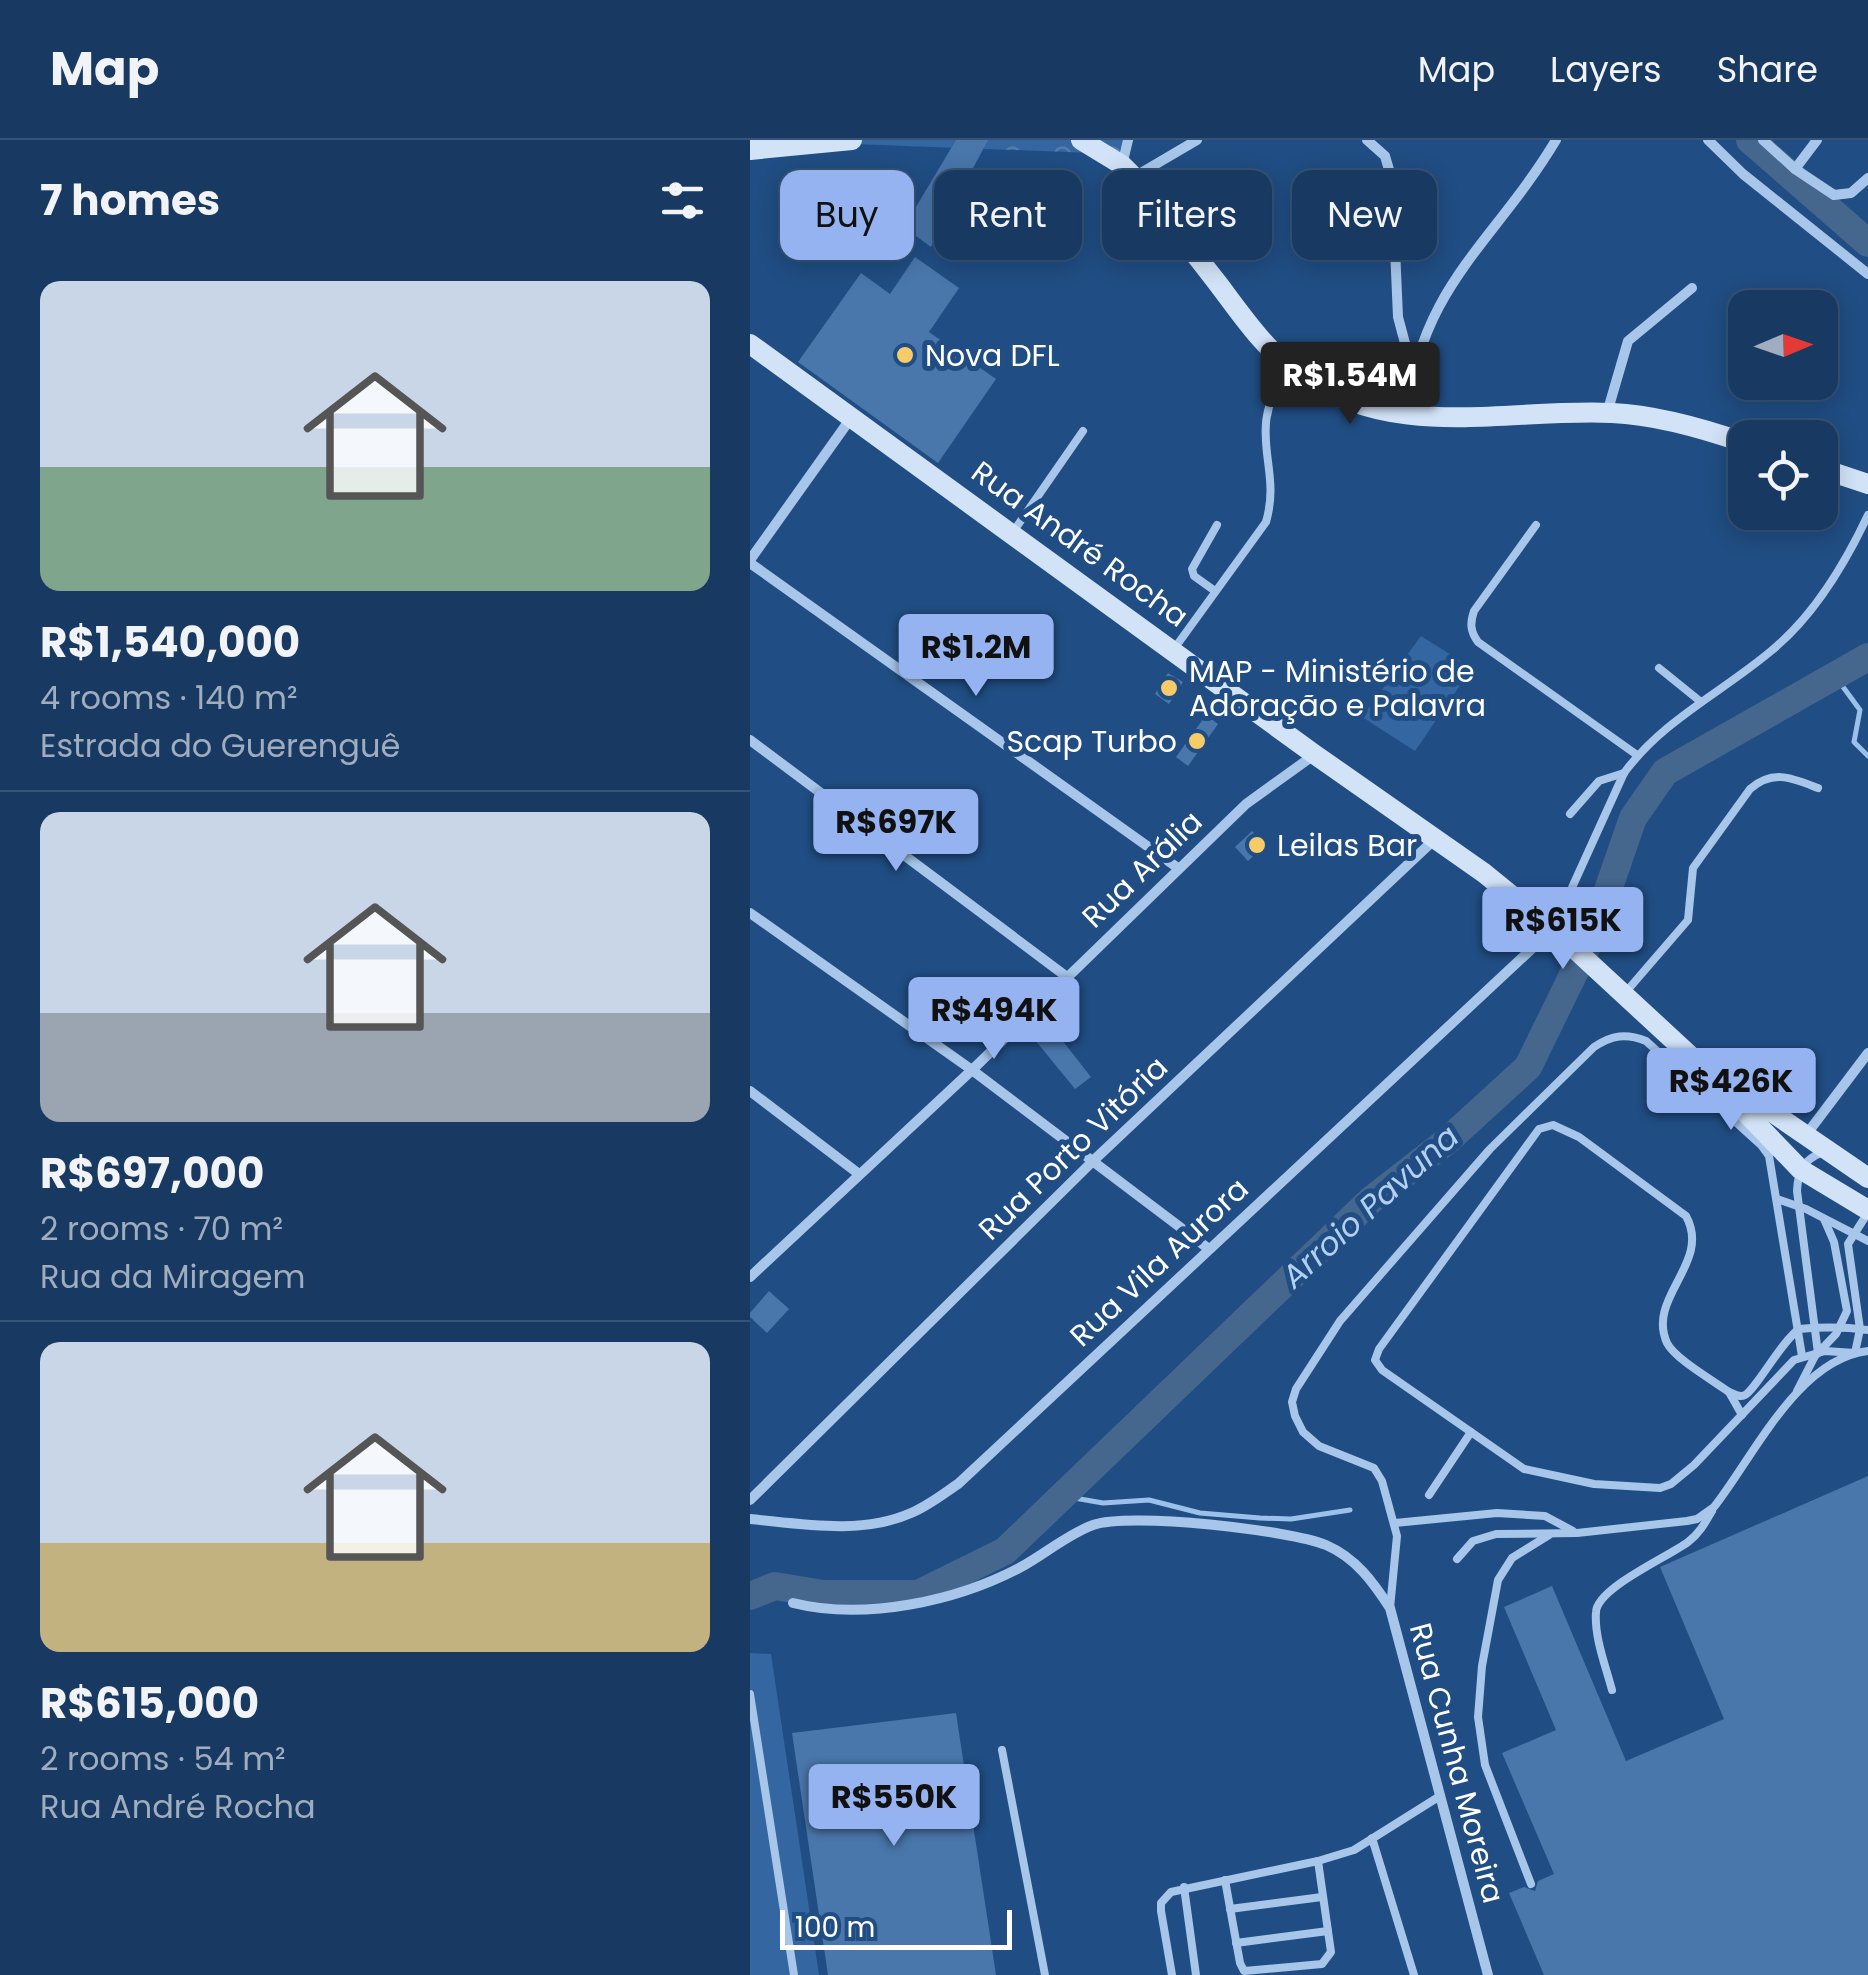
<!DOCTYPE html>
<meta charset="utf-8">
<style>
body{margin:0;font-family:Poppins,sans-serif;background:#214168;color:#f1f3f6;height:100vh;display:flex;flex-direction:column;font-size:38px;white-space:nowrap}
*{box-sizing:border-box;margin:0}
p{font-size:32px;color:#9fadbe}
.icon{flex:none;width:55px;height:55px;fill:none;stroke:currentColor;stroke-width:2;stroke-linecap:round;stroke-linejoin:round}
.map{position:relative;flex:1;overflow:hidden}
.side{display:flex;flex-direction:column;background:#183a62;width:750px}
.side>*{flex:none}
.banner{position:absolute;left:30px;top:30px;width:938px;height:90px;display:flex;gap:20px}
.needle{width:65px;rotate:88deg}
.fabs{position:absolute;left:978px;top:150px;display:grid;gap:20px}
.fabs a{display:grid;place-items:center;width:110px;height:110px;border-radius:20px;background:#183a62;box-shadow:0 5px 25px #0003,0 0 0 2px #365477;font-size:50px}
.scale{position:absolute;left:30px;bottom:25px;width:232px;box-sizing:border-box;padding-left:10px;border:5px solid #fff;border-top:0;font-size:28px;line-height:35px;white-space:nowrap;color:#fff;-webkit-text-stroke:8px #204d83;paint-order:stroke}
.price{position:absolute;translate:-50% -85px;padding:0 22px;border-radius:10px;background:#95b2f1;color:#111;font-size:32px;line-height:65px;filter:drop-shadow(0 2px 5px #0008)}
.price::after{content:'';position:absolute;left:50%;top:60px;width:30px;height:22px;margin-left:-15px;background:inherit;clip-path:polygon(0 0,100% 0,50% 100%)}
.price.current{background:#222;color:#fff}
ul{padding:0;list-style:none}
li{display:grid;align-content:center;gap:20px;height:530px;padding:0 40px}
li+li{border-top:2px solid #365477}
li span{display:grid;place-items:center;height:310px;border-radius:20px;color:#555}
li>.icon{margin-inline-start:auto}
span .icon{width:180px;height:180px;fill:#fffc;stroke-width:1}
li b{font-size:42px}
h2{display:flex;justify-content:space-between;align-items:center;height:120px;padding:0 40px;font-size:42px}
.pill{padding:0 35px;border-radius:20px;background:#183a62;box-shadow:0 5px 25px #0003,0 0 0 2px #365477;font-size:35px;line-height:90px}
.pill.current{background:#95b2f1;color:#111}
header{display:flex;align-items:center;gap:60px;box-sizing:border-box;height:140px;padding:0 50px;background:#183a62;border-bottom:2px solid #365477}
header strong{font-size:48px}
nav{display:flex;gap:55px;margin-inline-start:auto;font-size:35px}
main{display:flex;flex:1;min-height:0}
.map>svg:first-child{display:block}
.park{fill:url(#park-crowns)}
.pitch{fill:#3466a1}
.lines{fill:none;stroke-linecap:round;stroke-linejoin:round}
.stream{stroke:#9bc1ea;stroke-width:5}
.river{stroke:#45668d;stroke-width:28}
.building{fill:#4976ab}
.lane{stroke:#a7c6e9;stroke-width:8}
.street{stroke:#a7c6e9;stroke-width:10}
.secondary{stroke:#d2e3f7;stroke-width:20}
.poi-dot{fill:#f6cb68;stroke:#204d83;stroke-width:4}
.labels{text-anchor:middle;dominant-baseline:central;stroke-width:10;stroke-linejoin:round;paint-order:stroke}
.poi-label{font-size:30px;fill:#fff;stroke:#204d83;text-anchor:start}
.street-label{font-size:30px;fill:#fff;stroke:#204d83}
.water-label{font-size:32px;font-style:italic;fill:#b3d0f0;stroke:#204d83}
</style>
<header>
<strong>Map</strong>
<nav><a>Map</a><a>Layers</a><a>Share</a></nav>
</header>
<main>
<section class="side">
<h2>7 homes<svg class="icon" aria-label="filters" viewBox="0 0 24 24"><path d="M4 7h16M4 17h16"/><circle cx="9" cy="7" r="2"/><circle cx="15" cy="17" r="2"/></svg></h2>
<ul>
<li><span style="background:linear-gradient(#c9d6e8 60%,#7fa58c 0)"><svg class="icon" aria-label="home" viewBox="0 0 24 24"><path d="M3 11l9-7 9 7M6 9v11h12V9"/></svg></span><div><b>R$1,540,000</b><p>4 rooms · 140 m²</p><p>Estrada do Guerenguê</p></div></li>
<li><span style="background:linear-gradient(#c9d6e8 65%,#9aa5b1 0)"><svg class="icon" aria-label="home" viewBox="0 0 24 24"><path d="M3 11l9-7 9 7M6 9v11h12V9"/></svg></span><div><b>R$697,000</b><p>2 rooms · 70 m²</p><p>Rua da Miragem</p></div></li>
<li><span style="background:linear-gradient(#c9d6e8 65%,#c2b280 0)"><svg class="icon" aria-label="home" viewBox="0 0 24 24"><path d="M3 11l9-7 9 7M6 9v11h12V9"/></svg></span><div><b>R$615,000</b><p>2 rooms · 54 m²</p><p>Rua André Rocha</p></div></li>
</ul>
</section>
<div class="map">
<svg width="1118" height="1835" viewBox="0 0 1118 1835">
<defs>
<pattern id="park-crowns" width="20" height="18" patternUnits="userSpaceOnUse" patternTransform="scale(2.5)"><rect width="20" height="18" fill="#3466a1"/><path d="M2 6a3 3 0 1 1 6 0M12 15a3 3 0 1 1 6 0" fill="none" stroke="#527daf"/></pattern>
</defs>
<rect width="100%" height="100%" fill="#204d83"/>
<!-- park -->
<path class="park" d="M0 0H373L369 14Z"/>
<!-- pitch -->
<g class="pitch">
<path d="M671 496 722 528 665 611 612 577Z"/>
<path d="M0 1513 21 1514 69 1835H0Z"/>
</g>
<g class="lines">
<!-- stream -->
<g class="stream">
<path d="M1085 536 1110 570 1104 602 1118 616"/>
<path d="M313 1356 353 1363 399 1360 450 1373 510 1378 541 1379 600 1370"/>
</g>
<!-- river -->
<g class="river">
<path d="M1000 0 1118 103"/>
<path d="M0 1456 25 1446 73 1454H168L255 1411 621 1060 697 1001 778 927 842 796 883 678 915 632 1118 517"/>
</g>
</g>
<!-- building -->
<g class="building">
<path d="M206 0H238L181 107 154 87Z"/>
<path d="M165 117 209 148 179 192 246 239 188 323 48 222 111 133 140 154Z"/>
<path d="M418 533 433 542 419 564 405 554Z"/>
<path d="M456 575 468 584 438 626 426 617Z"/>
<path d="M502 691 515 705 498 721 485 707Z"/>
<path d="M297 881 341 937 325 949 281 895Z"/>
<path d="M19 1151 39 1169 17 1193 0 1177V1173Z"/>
<path d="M1118 1336V1835H794L759 1753 774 1747 785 1751 788 1741 804 1734 752 1613 806 1590 754 1467 802 1446 876 1621 974 1579 910 1427Z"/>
<path d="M206 1573 246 1835H78L42 1593Z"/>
</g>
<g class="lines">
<!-- lane -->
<g class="lane">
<path d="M786 385 724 471C720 483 720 491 728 502L887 615"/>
<path d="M263 392 333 291"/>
<path d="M465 451 444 436 442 429 467 385"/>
<path d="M424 509 516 382C533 324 493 294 537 230"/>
<path d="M909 528 951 562"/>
<path d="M820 674 849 641 874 633"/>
<path d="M805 785 874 633C913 580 971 553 1021 511 1064 476 1095 424 1118 375"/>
<path d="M875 853 938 780 943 728 1000 649C1023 629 1042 638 1068 648"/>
<path d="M1027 1059 1056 1069 1118 1101"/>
<path d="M1117 1074 1098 1104 1110 1189 1105 1213 1075 1211 1044 1220 944 1325 921 1344 910 1348 844 1344 774 1329 632 1230 625 1220 629 1209 789 989 803 985 829 997 936 1076C962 1123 896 1157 917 1203 925 1219 964 1241 979 1252 985 1254 989 1258 995 1255 1006 1249 1031 1202 1049 1189 1072 1187 1095 1187 1118 1190"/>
<path d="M1068 1213 1047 1051C1048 1030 1053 1020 1073 1012"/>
<path d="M1047 1251 1065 1216 1086 1194 1097 1171 1084 1102 1074 1079"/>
<path d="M979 1252 992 1275"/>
<path d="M679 1355 721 1292"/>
<path d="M645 1383 747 1373 795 1376 823 1391"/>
<path d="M707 1419 723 1401 746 1394 827 1393 937 1381 947 1379 964 1367C1004 1316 1048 1219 1118 1211"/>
<path d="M640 1468 647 1396 632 1341 624 1328 569 1306 553 1292 545 1276 542 1262 546 1249 590 1181 740 1009 844 907C862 895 876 893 896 901L1011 1005 1019 1016 1052 1216"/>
<path d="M862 1550C856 1527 844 1497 846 1472 847 1448 918 1417 938 1402 949 1394 955 1383 962 1371"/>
<path d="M0 1554 44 1835"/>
<path d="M252 1610 295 1835"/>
<path d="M622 1698 664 1835"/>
<path d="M475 1740 490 1823 494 1831 572 1824 581 1812 568 1721"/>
<path d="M781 1744 735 1625 728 1577 732 1526 748 1440 762 1418 799 1395"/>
<path d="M434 1747 446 1835"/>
<path d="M480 1769 572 1757"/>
<path d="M486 1803 578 1791"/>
<path d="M422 1835 411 1771V1763L421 1752 568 1721 604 1710 690 1656"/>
</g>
<!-- street -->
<g class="street">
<path d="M617 0 635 16 642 40 648 177 656 207 667 216"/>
<path d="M958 0 993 34 1118 134"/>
<path d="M1013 0 1045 29 1084 55 1101 53 1118 38"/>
<path d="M372 25 378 0"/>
<path d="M1045 29 1067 0"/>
<path d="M384 37 447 0"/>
<path d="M857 273 878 201 942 148"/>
<path d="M657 275C670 146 745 102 806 0"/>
<path d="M0 420 101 278"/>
<path d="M0 423 428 728"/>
<path d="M0 600 317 837"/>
<path d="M0 773 222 930 459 1109"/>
<path d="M0 951 109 1034"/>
<path d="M1056 995 1118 913"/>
<path d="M0 1137 222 930 496 664 564 615"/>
<path d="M0 1360 344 1020 686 698"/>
<path d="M0 1379C52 1384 112 1395 161 1373 178 1366 193 1354 208 1344L803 789"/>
<path d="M43 1463C115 1481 207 1461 271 1427 295 1414 318 1394 343 1385 380 1372 540 1390 576 1405 606 1418 623 1442 640 1468L738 1835"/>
</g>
<!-- secondary -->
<g class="secondary">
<path d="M331 0 372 25 384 37C413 73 441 109 469 145 493 177 517 212 550 235 646 302 755 268 862 273 907 275 952 288 995 303"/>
<path d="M0 10 102 0"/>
<path d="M0 204 564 614 734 733 803 789 947 922 1050 1029 1118 1070"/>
<path d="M1070 328 1118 344"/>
<path d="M978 942 1118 1038"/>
</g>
</g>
<!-- markers -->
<g class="poi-dot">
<circle cx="155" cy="215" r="10"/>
<circle cx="419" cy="548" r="10"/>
<circle cx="447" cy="601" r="10"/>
<circle cx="507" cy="705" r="10"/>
</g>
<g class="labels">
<!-- poi labels -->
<g class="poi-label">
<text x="175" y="215">Nova DFL</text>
<text x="439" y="531">MAP - Ministério de<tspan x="439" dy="34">Adoração e Palavra</tspan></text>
<text x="427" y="601" text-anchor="end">Scap Turbo</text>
<text x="527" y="705">Leilas Bar</text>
</g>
<!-- street labels -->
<g class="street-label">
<text transform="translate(330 404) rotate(36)">Rua André Rocha</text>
<text transform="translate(392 729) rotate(-44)">Rua Arália</text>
<text transform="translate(323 1008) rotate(-44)">Rua Porto Vitória</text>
<text transform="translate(409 1122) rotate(-43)">Rua Vila Aurora</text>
<text transform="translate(707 1623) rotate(75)">Rua Cunha Moreira</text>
</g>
<!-- water labels -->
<g class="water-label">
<text transform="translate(620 1066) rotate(-42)">Arroio Pavuna</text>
</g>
</g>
</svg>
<div class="fabs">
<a><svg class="needle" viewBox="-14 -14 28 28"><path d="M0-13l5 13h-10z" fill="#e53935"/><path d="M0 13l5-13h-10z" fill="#9fadbe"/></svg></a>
<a><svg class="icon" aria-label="locate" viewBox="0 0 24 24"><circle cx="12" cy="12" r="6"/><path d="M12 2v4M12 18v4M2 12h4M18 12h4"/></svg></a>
</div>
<div class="scale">100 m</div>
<b class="price current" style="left:600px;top:287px">R$1.54M</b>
<b class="price" style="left:226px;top:559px">R$1.2M</b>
<b class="price" style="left:146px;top:734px">R$697K</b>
<b class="price" style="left:813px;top:832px">R$615K</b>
<b class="price" style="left:244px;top:922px">R$494K</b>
<b class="price" style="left:981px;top:993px">R$426K</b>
<b class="price" style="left:144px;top:1709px">R$550K</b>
<div class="banner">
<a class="pill current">Buy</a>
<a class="pill">Rent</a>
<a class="pill">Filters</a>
<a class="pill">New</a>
</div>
</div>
</main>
